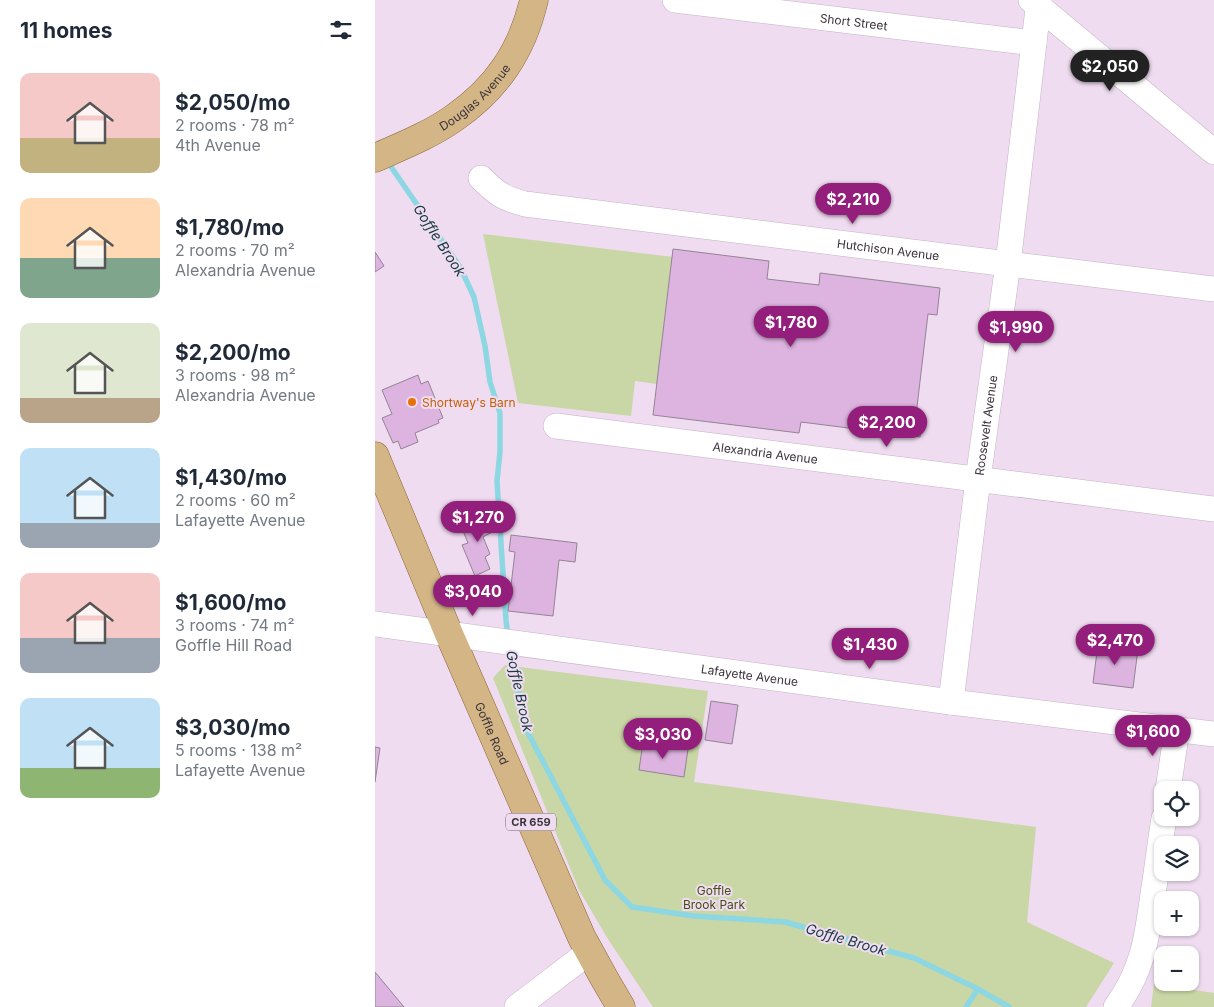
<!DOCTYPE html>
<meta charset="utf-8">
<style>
body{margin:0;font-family:Inter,sans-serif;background:#f6f6f7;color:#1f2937;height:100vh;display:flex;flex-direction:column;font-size:19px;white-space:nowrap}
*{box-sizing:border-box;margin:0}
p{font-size:16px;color:#747a83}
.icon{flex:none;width:28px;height:28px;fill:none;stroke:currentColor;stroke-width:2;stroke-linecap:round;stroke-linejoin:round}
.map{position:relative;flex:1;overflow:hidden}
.panel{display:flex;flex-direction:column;background:#fff;width:375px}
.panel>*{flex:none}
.tools{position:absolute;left:779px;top:781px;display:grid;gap:10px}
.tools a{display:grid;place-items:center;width:45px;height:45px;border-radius:10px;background:#fff;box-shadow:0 1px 4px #0004;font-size:25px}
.price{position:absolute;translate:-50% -42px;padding:0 11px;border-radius:18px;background:#941e7c;color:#fff;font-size:16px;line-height:32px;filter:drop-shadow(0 1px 2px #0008)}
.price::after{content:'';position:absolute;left:50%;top:30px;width:15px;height:11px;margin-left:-8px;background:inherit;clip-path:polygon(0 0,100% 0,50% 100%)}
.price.on{background:#222;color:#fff}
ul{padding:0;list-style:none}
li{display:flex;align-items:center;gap:15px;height:125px;padding:0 20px}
li span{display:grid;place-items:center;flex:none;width:140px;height:100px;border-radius:10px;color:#555}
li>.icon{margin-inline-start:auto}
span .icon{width:60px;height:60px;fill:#fffc;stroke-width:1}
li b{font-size:21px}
h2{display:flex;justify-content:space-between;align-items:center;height:60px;padding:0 20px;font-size:21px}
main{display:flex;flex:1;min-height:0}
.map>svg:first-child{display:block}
.green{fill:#c9d6a5}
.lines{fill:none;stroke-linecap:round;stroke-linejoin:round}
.stream{stroke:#8dd7e3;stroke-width:5.5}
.building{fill:#ddb4e0;stroke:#948395}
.minor-casing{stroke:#c4b2c5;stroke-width:26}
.major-casing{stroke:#8b6837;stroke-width:29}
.minor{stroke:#fff;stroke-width:25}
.major{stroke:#d3b586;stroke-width:28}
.food-dot{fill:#e8710a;stroke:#efdcf0;stroke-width:2}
.labels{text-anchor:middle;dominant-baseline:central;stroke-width:4;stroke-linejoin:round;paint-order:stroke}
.shield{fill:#efdcf0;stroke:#716671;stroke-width:1}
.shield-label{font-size:11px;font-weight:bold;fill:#3b333b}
.street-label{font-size:12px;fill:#3b333b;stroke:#efdcf0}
.food-label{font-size:12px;fill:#c56008;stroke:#efdcf0;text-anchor:start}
.park-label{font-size:12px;fill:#434f12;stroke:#efdcf0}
.water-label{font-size:14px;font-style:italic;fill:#15393e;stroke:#efdcf0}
</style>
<main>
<section class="panel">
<h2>11 homes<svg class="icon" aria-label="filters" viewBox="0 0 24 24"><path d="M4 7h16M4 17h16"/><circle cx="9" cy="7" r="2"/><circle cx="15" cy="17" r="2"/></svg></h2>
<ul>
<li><span style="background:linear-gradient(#f6c9c9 65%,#c2b280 0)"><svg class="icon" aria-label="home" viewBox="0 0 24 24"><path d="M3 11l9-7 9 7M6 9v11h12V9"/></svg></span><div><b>$2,050/mo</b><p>2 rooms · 78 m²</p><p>4th Avenue</p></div></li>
<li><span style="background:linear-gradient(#ffd9b3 60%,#7fa58c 0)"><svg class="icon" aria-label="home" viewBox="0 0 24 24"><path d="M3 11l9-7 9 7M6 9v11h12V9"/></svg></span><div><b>$1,780/mo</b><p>2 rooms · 70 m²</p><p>Alexandria Avenue</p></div></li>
<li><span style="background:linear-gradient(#dfe7d0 75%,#b9a48a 0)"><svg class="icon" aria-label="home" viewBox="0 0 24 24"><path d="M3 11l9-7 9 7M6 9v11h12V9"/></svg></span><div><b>$2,200/mo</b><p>3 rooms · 98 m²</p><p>Alexandria Avenue</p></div></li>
<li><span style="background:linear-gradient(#bfe0f5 75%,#9aa5b1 0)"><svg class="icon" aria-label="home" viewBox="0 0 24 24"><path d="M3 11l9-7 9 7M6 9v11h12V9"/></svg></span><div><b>$1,430/mo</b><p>2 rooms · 60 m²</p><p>Lafayette Avenue</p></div></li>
<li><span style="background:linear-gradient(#f6c9c9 65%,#9aa5b1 0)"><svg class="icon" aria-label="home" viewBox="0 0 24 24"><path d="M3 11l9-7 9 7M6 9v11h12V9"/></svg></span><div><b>$1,600/mo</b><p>3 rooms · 74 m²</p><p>Goffle Hill Road</p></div></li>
<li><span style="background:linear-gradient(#bfe0f5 70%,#8fb573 0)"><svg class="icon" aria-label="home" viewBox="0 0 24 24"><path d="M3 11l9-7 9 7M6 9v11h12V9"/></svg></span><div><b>$3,030/mo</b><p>5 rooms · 138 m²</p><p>Lafayette Avenue</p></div></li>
</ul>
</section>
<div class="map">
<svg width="839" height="1007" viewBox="0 0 839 1007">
<rect width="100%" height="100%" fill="#efdcf0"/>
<!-- green -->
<g class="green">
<path d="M108 234 298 257 282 384 260 381 256 416 143 403Z"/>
<path d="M130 665 333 691 319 782 661 827 652 922 739 963 711 1007H278L233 939 204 890 118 678Z"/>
<path d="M779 984 839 993V1007H776Z"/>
</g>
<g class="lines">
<!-- stream -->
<g class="stream">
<path d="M12 161 85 267 99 297 110 346 115 382 125 413V452L122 481 131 620 133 637"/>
<path d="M135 649 151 729 230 880 257 907 319 916 410 922 539 958 603 989 634 1007"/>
<path d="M591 1007 603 989"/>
</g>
</g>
<!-- building -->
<g class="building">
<path d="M298 249 394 261 392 279 444 285 445 273 565 288 562 315 553 314 541 415H548L545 437 426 422 424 433 278 415Z"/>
<path d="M0 252 9 266 0 272Z"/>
<path d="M43 375 46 384 53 381 68 418 63 420 64 423 40 433 43 442 26 449 23 441 18 443 7 418 17 414 7 390Z"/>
<path d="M114 513 121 530 108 537 115 554 110 557 115 569 100 576 87 545 93 543 86 526Z"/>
<path d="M136 535 202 543 200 562 184 560 178 616 133 611 140 552 134 551Z"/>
<path d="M723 644 763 649 758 688 718 683Z"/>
<path d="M336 701 363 705 357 744 330 740Z"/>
<path d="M268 742 313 749 309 777 264 770Z"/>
<path d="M0 747 5 748 0 782Z"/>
<path d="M0 972 29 1007H0Z"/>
</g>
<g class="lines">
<defs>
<g id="minor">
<path id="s1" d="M300 0 659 43"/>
<path d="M656 0 839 152"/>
<path id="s2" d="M106 178C122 194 128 198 150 204L633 264 839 289"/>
<path id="s3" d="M181 426 839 509"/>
<path id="s4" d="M0 624 576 702 839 734"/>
<path id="s5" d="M576 702 603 479 633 264 664 0"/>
<path d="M793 790 802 729"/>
<path d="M142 1007 214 952"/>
<path d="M741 1007C768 970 772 938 778 894 782 869 785 843 789 818"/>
</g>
<g id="major">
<path id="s6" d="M0 158C27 146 55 135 79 118 122 88 147 51 159 0"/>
<path id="s7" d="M0 456 74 634 207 938 229 978 246 1007"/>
</g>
</defs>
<!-- minor casing -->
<use href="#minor" class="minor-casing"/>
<!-- major casing -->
<use href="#major" class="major-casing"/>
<!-- minor -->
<use href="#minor" class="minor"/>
<!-- major -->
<use href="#major" class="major"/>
</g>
<!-- markers -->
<circle class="food-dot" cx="37" cy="402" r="5"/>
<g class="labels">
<!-- shield labels -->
<rect class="shield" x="131" y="813.5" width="50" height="17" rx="4"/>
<g class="shield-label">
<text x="156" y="822">CR 659</text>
</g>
<!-- street labels -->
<g class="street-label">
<text stroke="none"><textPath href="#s1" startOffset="180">Short Street</textPath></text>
<text stroke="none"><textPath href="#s6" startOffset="118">Douglas Avenue</textPath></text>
<text stroke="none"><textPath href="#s2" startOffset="418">Hutchison Avenue</textPath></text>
<text stroke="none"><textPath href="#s5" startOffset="279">Roosevelt Avenue</textPath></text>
<text stroke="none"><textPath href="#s3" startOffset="211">Alexandria Avenue</textPath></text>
<text stroke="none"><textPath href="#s4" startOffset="378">Lafayette Avenue</textPath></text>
<text stroke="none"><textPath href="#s7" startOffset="301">Goffle Road</textPath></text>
</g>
<!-- food labels -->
<g class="food-label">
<text x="47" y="402">Shortway's Barn</text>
</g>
<!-- park labels -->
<g class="park-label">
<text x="339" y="890">Goffle<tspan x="339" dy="14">Brook Park</tspan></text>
</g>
<!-- water labels -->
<g class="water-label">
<text transform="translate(65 240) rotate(57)">Goffle Brook</text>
<text transform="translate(145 691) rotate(78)">Goffle Brook</text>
<text transform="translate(471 939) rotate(16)">Goffle Brook</text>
</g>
</g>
</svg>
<div class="tools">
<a><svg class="icon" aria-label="locate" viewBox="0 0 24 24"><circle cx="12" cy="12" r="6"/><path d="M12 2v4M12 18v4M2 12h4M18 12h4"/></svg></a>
<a><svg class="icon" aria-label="layers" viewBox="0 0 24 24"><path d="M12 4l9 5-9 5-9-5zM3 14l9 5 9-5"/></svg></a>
<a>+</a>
<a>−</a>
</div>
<b class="price on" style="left:735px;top:92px">$2,050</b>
<b class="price" style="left:478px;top:225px">$2,210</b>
<b class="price" style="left:416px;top:348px">$1,780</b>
<b class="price" style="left:641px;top:353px">$1,990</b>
<b class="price" style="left:512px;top:448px">$2,200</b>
<b class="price" style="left:103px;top:543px">$1,270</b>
<b class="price" style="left:98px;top:617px">$3,040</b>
<b class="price" style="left:740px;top:666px">$2,470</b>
<b class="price" style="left:495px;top:670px">$1,430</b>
<b class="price" style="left:778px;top:757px">$1,600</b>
<b class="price" style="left:288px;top:760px">$3,030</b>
</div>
</main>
